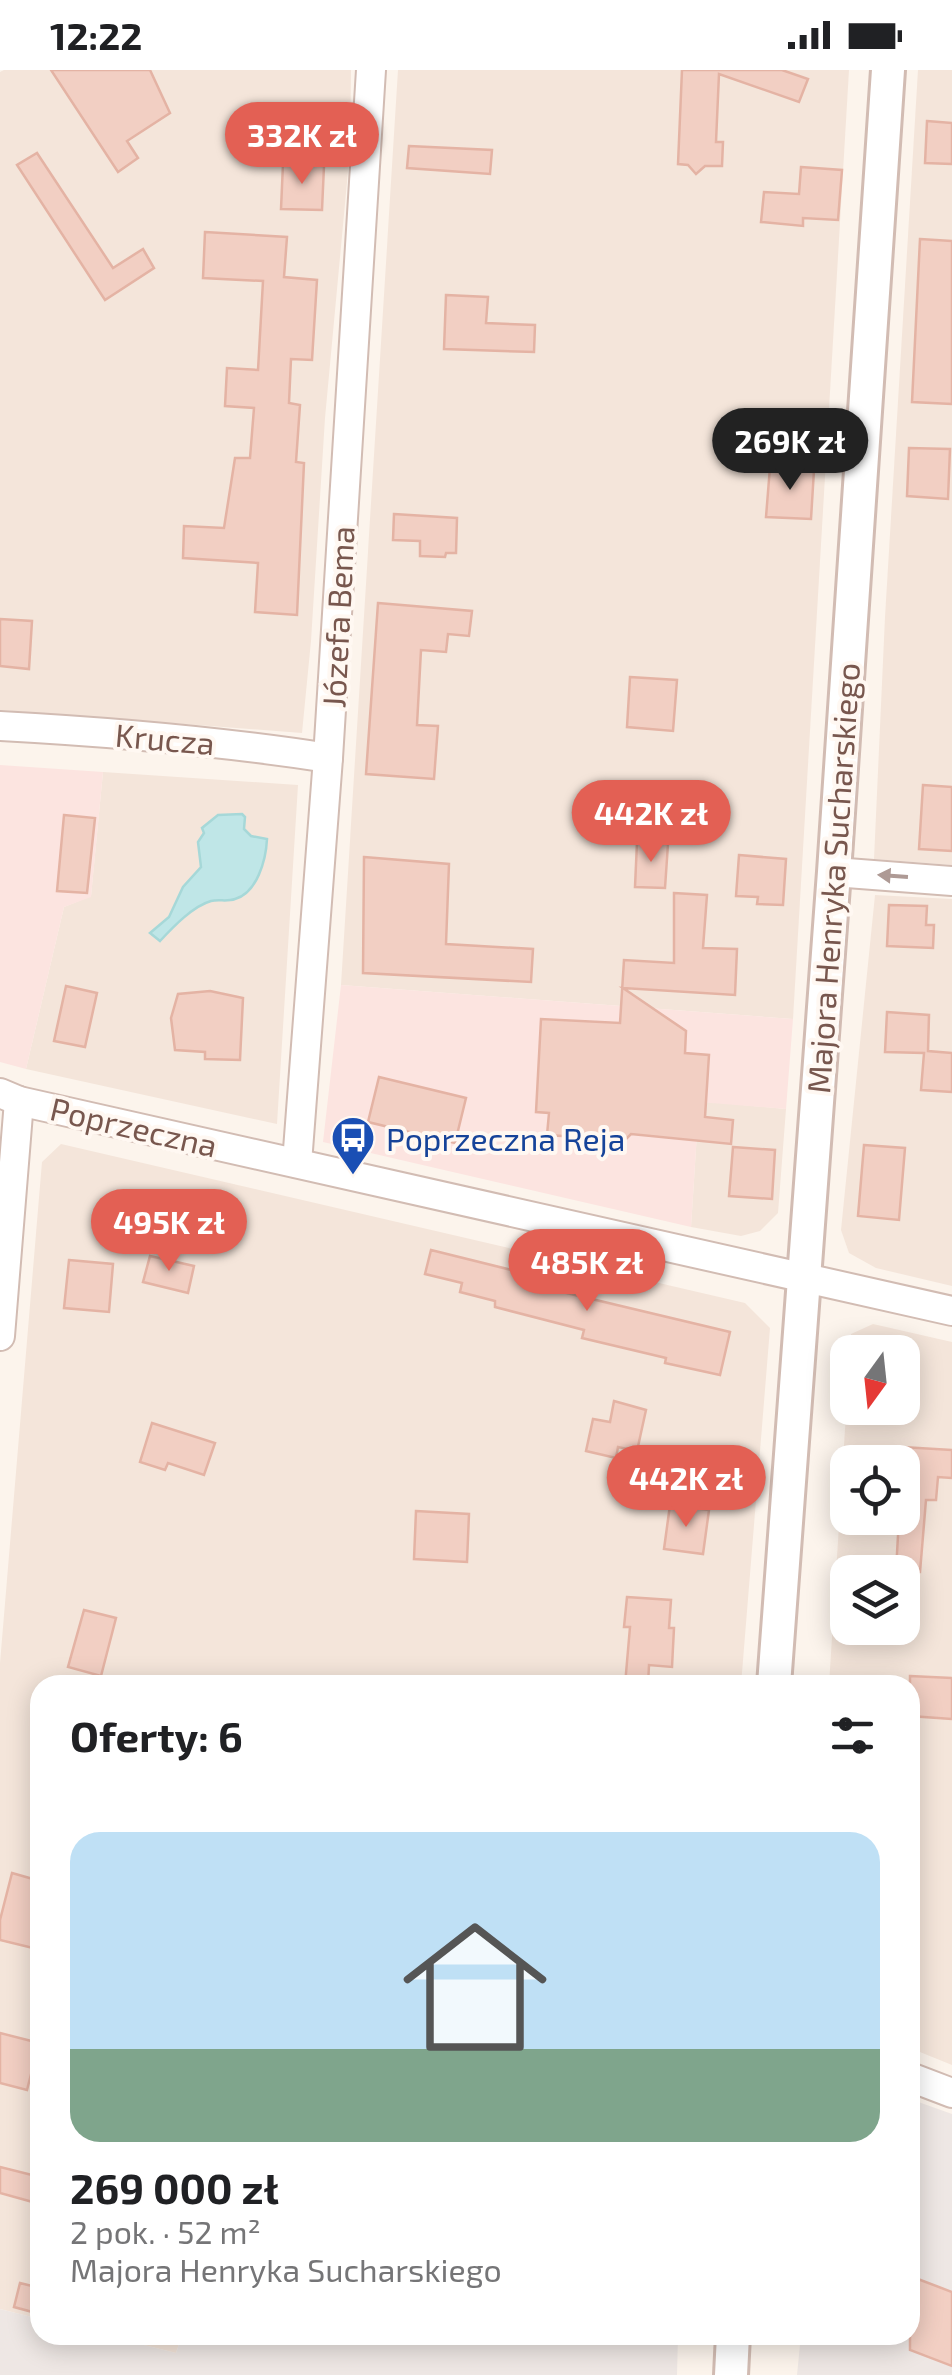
<!DOCTYPE html>
<html lang="pl">
<meta charset="utf-8">
<style>
body{margin:0;font-family:"Exo 2",sans-serif;background:#f2f2f2;color:#202124;height:100vh;display:flex;flex-direction:column;font-size:38px;white-space:nowrap}
*{box-sizing:border-box;margin:0}
p{font-size:32px;color:#757577}
.icon{flex:none;width:55px;height:55px;fill:none;stroke:currentColor;stroke-width:2;stroke-linecap:round;stroke-linejoin:round}
.map{position:relative;flex:1;overflow:hidden}
.drawer{position:absolute;left:30px;top:1605px;width:890px;height:670px;display:flex;flex-direction:column;background:#fff;border-radius:30px;box-shadow:0 5px 25px #0003}
.drawer>*{flex:none}
.needle{width:65px;rotate:195deg}
.buttons{position:absolute;left:830px;top:1265px;display:grid;gap:20px}
.buttons a{display:grid;place-items:center;width:90px;height:90px;border-radius:20px;background:#fff;box-shadow:0 5px 25px #0003;font-size:50px}
.price{position:absolute;translate:-50% -85px;padding:0 22px;border-radius:35px;background:#e36054;color:#fff;font-size:32px;line-height:65px;filter:drop-shadow(0 2px 5px #0008)}
.price::after{content:'';position:absolute;left:50%;top:60px;width:30px;height:22px;margin-left:-15px;background:inherit;clip-path:polygon(0 0,100% 0,50% 100%)}
.price.selected{background:#222;color:#fff}
ul{padding:0;list-style:none}
li{display:grid;align-content:center;gap:20px;height:530px;padding:0 40px}
li+li{border-top:2px solid #e0e0e0}
li span{display:grid;place-items:center;height:310px;border-radius:30px;color:#555}
li>.icon{margin-inline-start:auto}
span .icon{width:180px;height:180px;fill:#fffc;stroke-width:1}
li b{font-size:42px}
h2{display:flex;justify-content:space-between;align-items:center;height:120px;padding:0 40px;font-size:42px}
.status{display:flex;justify-content:space-between;align-items:center;height:70px;padding:0 50px;background:#fff;direction:ltr}
.status svg{height:28px;fill:currentColor}
.map>svg:first-child{display:block}
.residential{fill:#f4e5da;fill-rule:evenodd}
.commercial{fill:#fce4e0}
.industrial{fill:#eee7e4}
.water{fill:#bfe6e7;stroke:#a6d8d8;stroke-width:2.5}
.building{fill:#f2cfc3;stroke:#e4b3a4;stroke-width:2.5}
.lines{fill:none;stroke-linecap:round;stroke-linejoin:round}
.minor-casing{stroke:#d2bcb3;stroke-width:32}
.tertiary-casing{stroke:#d2bcb3;stroke-width:38}
.minor{stroke:#fff;stroke-width:28}
.tertiary{stroke:#fff;stroke-width:32}
.oneway{fill:#ae9a95}
.labels{text-anchor:middle;dominant-baseline:central;stroke-width:8;stroke-linejoin:round;paint-order:stroke}
.street-label{font-size:32px;fill:#78574e;stroke:#fff8f2}
.transit-label{font-size:32px;fill:#164399;stroke:#fff8f2;text-anchor:start}
</style>
<div class="status"><b>12:22</b><svg viewBox="0 0 49 12"><path d="M0 12V9h3v3zM5 12V6h3v6zM10 12V3h3v9zM15 12V0h3v12zM26 1h20v11H26zM47 4h2v5h-2z"/></svg></div>
<div class="map">
<svg width="952" height="2305" viewBox="0 0 952 2305">
<rect width="100%" height="100%" fill="#fcf4ec"/>
<!-- residential -->
<g class="residential">
<path d="M4 0H351L350 80 325 348 311 571 302 663 0 640V2Z"/>
<path d="M398 0H849L793 949 341 915Z"/>
<path d="M918 0H952V795L874 789 885 547Z"/>
<path d="M103 702 298 715 277 1054 26 999 64 837 91 826Z"/>
<path d="M875 825 952 829V1216L876 1198 849 1183 841 1160Z"/>
<path d="M699 1031 786 1039 778 1143 760 1161 741 1166 691 1157Z"/>
<path d="M61 1074 745 1233 770 1258 741 1615H40V2249L0 2239V1593L42 1092Z"/>
<path d="M873 1254 952 1272V1995L910 1978V1615H829L847 1327 848 1338H902V1282H850L851 1264ZM848 1392H902V1448H848ZM848 1502H902V1558H848Z"/>
<path d="M104 2265H182L176 2283Z"/>
</g>
<!-- commercial -->
<g class="commercial">
<path d="M0 695 103 702 91 827 64 837 26 999 0 992Z"/>
<path d="M341 915 793 949 786 1039 699 1032 691 1157 323 1072Z"/>
</g>
<!-- industrial -->
<g class="industrial">
<path d="M910 2029 952 2044V2305H797L801 2265H910Z"/>
<path d="M0 2239 40 2249V2265H104L176 2283 182 2265H678L677 2305H0Z"/>
</g>
<!-- water -->
<path class="water" d="M242 744 245 747 244 759 251 766 267 769C266 790 257 823 235 829 227 832 219 829 211 831 193 836 173 857 160 871L150 863 169 847 183 817 201 797 198 772 204 763 202 758 218 745Z"/>
<!-- building -->
<g class="building">
<path d="M51 0H150L170 43 127 71 138 88 118 102Z"/>
<path d="M682 0H782L808 9 799 32 719 4 716 72H723L722 96H705L696 104 688 95 678 94Z"/>
<path d="M927 51 952 53V94L925 93Z"/>
<path d="M409 76 492 80 490 104 407 98Z"/>
<path d="M37 83 113 198 143 179 154 198 105 230 17 95Z"/>
<path d="M283 94 324 96 322 140 281 139Z"/>
<path d="M801 97 842 100 838 150 803 148V156L761 152 764 122 799 124Z"/>
<path d="M205 162 287 167 284 207 317 210 312 290 291 289 289 333 300 335 296 392 304 393 297 545 255 542 258 493 183 488 184 456 224 458 235 388H250L254 338 225 336 227 298 258 300 263 211 203 208Z"/>
<path d="M920 169 952 171V334L912 332Z"/>
<path d="M446 225 488 227 486 253 535 255 534 282 444 279Z"/>
<path d="M909 378 950 379 948 429 907 426Z"/>
<path d="M770 397 814 400 811 449 766 447Z"/>
<path d="M394 444 457 448 456 483H446L445 487 420 486V471L393 470Z"/>
<path d="M378 533 472 541 469 566 448 564 446 582 421 580 417 655 438 656 434 709 366 704Z"/>
<path d="M0 549 32 551 29 599 0 596Z"/>
<path d="M630 607 677 610 673 661 627 657Z"/>
<path d="M923 715 952 717V781L919 779Z"/>
<path d="M64 745 95 748 87 823 57 821Z"/>
<path d="M637 772 668 774 665 818 635 817Z"/>
<path d="M739 785 786 789 783 835 757 834 758 827 736 826Z"/>
<path d="M364 787 449 794 446 874 533 879 531 912 363 903Z"/>
<path d="M674 823 707 825 703 878 737 879 735 925 623 918 686 961 685 983 709 985 705 1047 733 1050 731 1074 631 1064 616 1079 578 1078V1067L547 1065 549 1043 536 1042 541 949 620 953 624 890 674 893Z"/>
<path d="M889 835 927 836 926 855H934L933 878 887 876Z"/>
<path d="M66 916 97 923 85 977 54 971Z"/>
<path d="M210 921 243 928 240 990 205 989V982L175 980 171 948 178 924Z"/>
<path d="M887 942 929 945 928 981 952 983V1022L921 1020 924 983 885 982Z"/>
<path d="M379 1007 466 1028 455 1073 368 1052Z"/>
<path d="M864 1075 905 1078 899 1150 858 1146Z"/>
<path d="M733 1077 775 1080 772 1129 729 1126Z"/>
<path d="M431 1180 556 1211 554 1220 730 1262 720 1305 665 1293 666 1288 582 1268 584 1260 495 1237V1231L460 1222 462 1213 425 1204Z"/>
<path d="M150 1186 194 1196 188 1223 143 1212Z"/>
<path d="M69 1190 113 1194 109 1242 64 1238Z"/>
<path d="M614 1331 646 1340 637 1381 618 1377 616 1388 586 1381 593 1349 610 1352Z"/>
<path d="M152 1353 215 1373 204 1405 168 1393 165 1400 140 1392Z"/>
<path d="M902 1377 952 1380V1408L938 1407 936 1430H926L920 1502 896 1501 899 1448H902Z"/>
<path d="M670 1435 709 1440 703 1484 664 1479Z"/>
<path d="M416 1441 469 1444 467 1492 414 1489Z"/>
<path d="M627 1527 671 1530 669 1558H674L672 1597 649 1595 648 1615H625L630 1557H624Z"/>
<path d="M84 1540 116 1548 101 1606 68 1597Z"/>
<path d="M910 1606 952 1608V1649L910 1646Z"/>
<path d="M12 1803 40 1811V1853L33 1878 0 1870V1850Z"/>
<path d="M0 1963 39 1973 27 2020 0 2013Z"/>
<path d="M0 2097 40 2107V2134L0 2123Z"/>
<path d="M910 2206 952 2222V2296L910 2280Z"/>
<path d="M20 2213 40 2218V2244L14 2237Z"/>
</g>
<g class="lines">
<defs>
<g id="minor">
<path d="M0 656C110 662 219 671 328 688"/>
<path d="M834 802 952 811"/>
<path d="M0 1023 19 1031 952 1241"/>
<path d="M297 1093 328 688 371 0"/>
<path d="M0 1266 19 1031"/>
<path d="M910 2007 952 2023"/>
</g>
<g id="tertiary">
<path d="M774 1615 834 802 888 0"/>
<path d="M731 2305 733 2265"/>
</g>
</defs>
<!-- minor casing -->
<use href="#minor" class="minor-casing"/>
<!-- tertiary casing -->
<use href="#tertiary" class="tertiary-casing"/>
<!-- minor -->
<use href="#minor" class="minor"/>
<!-- tertiary -->
<use href="#tertiary" class="tertiary"/>
</g>
<!-- one-way arrows -->
<defs><path id="oneway-solid" d="M-6-.8H1V-3.2L6.5 0L1 3.2V.8H-6Z" transform="scale(2.5)"/></defs>
<use class="oneway" href="#oneway-solid" transform="translate(893 806) rotate(-176)"/>
<!-- icons -->
<defs>
<symbol id="bus-pin" viewBox="-11 -11 22 30"><path d="M0 17L-7.5 6A9.5 9.5 0 1 1 7.5 6Z" fill="#1a4fb4" stroke="#fff8f2"/><path d="M-5-6H5V4H4V6H2V4H-2V6H-4V4H-5ZM-3.5-4V0h7V-4ZM-3.5 1.2v1.5H-2V1.2ZM2 1.2v1.5H3.5V1.2Z" fill="#fff"/></symbol>
</defs>
<g fill-rule="evenodd">
<use href="#bus-pin" x="328" y="1043" width="50" height="68"/>
</g>
<g class="labels">
<!-- street labels -->
<g class="street-label">
<text transform="translate(337 547) rotate(-87)">Józefa Bema</text>
<text transform="translate(165 668) rotate(5)">Krucza</text>
<text transform="translate(832 808) rotate(-86)">Majora Henryka Sucharskiego</text>
<text transform="translate(134 1056) rotate(13)">Poprzeczna</text>
</g>
<!-- transit labels -->
<g class="transit-label">
<text x="386" y="1068">Poprzeczna Reja</text>
</g>
</g>
</svg>
<div class="buttons">
<a><svg class="needle" viewBox="-14 -14 28 28"><path d="M0-13l5 13h-10z" fill="#e53935"/><path d="M0 13l5-13h-10z" fill="#757577"/></svg></a>
<a><svg class="icon" aria-label="locate" viewBox="0 0 24 24"><circle cx="12" cy="12" r="6"/><path d="M12 2v4M12 18v4M2 12h4M18 12h4"/></svg></a>
<a><svg class="icon" aria-label="layers" viewBox="0 0 24 24"><path d="M12 4l9 5-9 5-9-5zM3 14l9 5 9-5"/></svg></a>
</div>
<b class="price" style="left:302px;top:117px">332K zł</b>
<b class="price selected" style="left:790px;top:423px">269K zł</b>
<b class="price" style="left:651px;top:795px">442K zł</b>
<b class="price" style="left:169px;top:1204px">495K zł</b>
<b class="price" style="left:587px;top:1244px">485K zł</b>
<b class="price" style="left:686px;top:1460px">442K zł</b>
<section class="drawer">
<h2>Oferty: 6<svg class="icon" aria-label="filters" viewBox="0 0 24 24"><path d="M4 7h16M4 17h16"/><circle cx="9" cy="7" r="2"/><circle cx="15" cy="17" r="2"/></svg></h2>
<ul>
<li><span style="background:linear-gradient(#bfe0f5 70%,#7fa58c 0)"><svg class="icon" aria-label="home" viewBox="0 0 24 24"><path d="M3 11l9-7 9 7M6 9v11h12V9"/></svg></span><div><b>269 000 zł</b><p>2 pok. · 52 m²</p><p>Majora Henryka Sucharskiego</p></div></li>
</ul>
</section>
</div>
